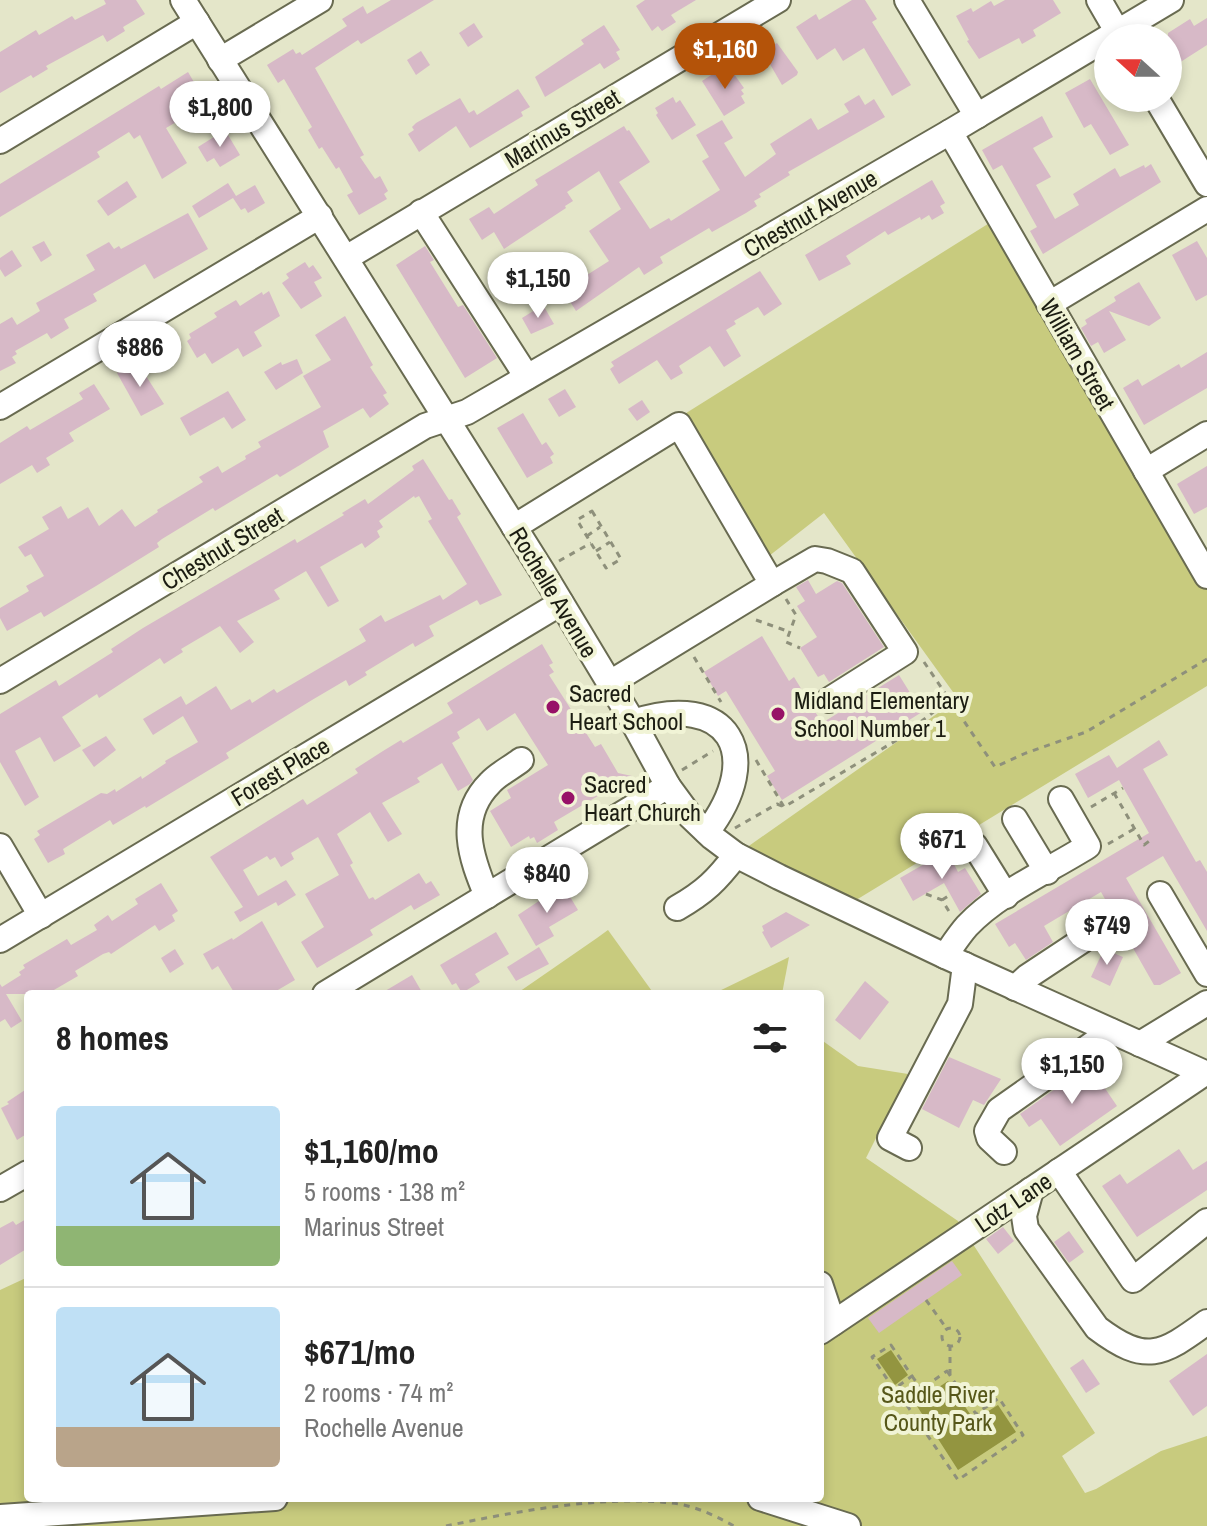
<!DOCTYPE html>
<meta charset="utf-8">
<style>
body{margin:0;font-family:"Archivo Narrow",sans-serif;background:#f6f6f6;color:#222;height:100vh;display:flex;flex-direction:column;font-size:30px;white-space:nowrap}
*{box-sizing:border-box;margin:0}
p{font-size:26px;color:#767676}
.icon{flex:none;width:44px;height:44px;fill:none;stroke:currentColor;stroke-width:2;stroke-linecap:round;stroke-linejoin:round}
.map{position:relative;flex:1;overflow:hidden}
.drawer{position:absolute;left:24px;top:990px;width:800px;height:512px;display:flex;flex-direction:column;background:#fff;border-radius:8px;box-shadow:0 4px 12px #0003}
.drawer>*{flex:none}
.needle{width:52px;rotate:291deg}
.buttons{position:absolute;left:1094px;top:24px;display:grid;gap:16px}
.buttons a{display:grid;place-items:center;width:88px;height:88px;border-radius:50%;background:#fff;box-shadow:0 4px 12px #0003;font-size:40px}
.price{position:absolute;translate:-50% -68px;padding:0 18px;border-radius:28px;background:#fff;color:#222;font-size:26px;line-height:52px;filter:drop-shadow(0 2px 4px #0008)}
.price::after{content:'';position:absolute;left:50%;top:48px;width:24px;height:18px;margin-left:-12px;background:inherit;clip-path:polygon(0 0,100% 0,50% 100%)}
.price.active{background:#b45309;color:#fff}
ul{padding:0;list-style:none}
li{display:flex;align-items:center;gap:24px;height:200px;padding:0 32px}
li+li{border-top:2px solid #e0e0e0}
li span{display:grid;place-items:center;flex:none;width:224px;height:160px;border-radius:8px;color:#555}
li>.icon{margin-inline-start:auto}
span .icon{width:96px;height:96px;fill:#fffc;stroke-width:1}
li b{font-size:34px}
h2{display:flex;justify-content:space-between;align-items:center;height:96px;padding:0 32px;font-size:34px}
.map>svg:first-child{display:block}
.green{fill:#c8cb7e}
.water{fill:#939540}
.building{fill:#d7b9c7}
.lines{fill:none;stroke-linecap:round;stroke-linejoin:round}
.minor-casing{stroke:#696b51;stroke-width:28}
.path{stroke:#8e907b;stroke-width:3;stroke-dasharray:6 6;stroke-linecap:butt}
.minor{stroke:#fff;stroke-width:24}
.poi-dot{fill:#971267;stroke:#f1f4d6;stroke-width:3}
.labels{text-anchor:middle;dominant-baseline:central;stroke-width:8;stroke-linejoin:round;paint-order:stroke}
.street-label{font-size:24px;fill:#1c1d12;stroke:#f1f4d6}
.poi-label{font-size:24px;fill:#1c1d12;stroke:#f1f4d6;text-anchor:start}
.park-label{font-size:24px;fill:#565719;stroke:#f1f4d6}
</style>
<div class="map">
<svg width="1207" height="1526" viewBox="0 0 1207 1526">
<rect width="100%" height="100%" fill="#e4e6c9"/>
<!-- green -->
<g class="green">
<path d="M999 217 1207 574V686L843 908 736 855 958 699 824 513 769 556 683 415Z"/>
<path d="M608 930 654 994H516L597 938Z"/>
<path d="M789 957 782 994H713Z"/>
<path d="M820 1039 858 1066 908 1074 866 1158 958 1221 1095 1433 1062 1456 1085 1493 1096 1489 1161 1451 1207 1436V1526H0V1290L28 1277V1498H820Z"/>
</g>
<!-- water -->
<g class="water">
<path d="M891 1350 908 1375 895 1385 877 1359Z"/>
<path d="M948 1381 974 1420 998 1405 1016 1432 958 1470 915 1403Z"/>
</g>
<!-- building -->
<g class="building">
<path d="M104 0H136L145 14 123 27 125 31 107 42 103 35 46 66 48 69 33 78 31 75 0 93V52L36 30 39 35 72 16 75 20 106 4Z"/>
<path d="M391 0H434L361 44 358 40 315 68 364 155 360 157 375 179 380 176 388 191 384 194 387 199 359 215 347 195 353 192 339 167 336 169 322 147 319 149 308 130 312 127 284 79 278 83 267 65 293 49 296 54 300 52 302 55 347 26 342 19 363 6 367 14Z"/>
<path d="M645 0H696L671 15 676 22 662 31 658 26 652 31 636 6Z"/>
<path d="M852 0H865L877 19 872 22 911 85 892 96 864 48 843 61 835 48 817 60 796 27 816 14 819 20Z"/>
<path d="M1005 0H1053L1061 13 1033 30 1036 36 1022 44 1019 38 979 59 967 41 969 40 956 16 971 8 973 12 991 1 994 6Z"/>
<path d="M1207 18V45L1168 70V33L1190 19 1194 26Z"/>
<path d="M474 23 483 37 468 47 459 33Z"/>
<path d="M604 25 620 50 616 52 620 59 604 69 600 63 597 65 545 97 535 77 584 44 581 40Z"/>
<path d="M777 43 798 72 797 75 782 85 763 52Z"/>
<path d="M421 51 430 65 416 75 407 60Z"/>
<path d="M719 70 722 76 731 70 744 88 741 90 744 94 741 96 745 103 724 116 702 81Z"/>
<path d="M188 72 207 104 166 128 187 163 162 179 140 135 134 139 129 132 97 152 100 157 0 217V184L159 86 161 89Z"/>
<path d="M1090 79 1129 145 1110 155 1091 124 1084 128 1065 93Z"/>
<path d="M518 89 530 107 521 112 523 116 470 148 456 126 419 152 408 134 414 130 412 127 416 123 460 98 469 113 474 110 477 115Z"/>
<path d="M859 95 865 105 874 99 885 117 788 172 790 175 759 194 761 197 754 201 757 206 746 213 712 232 709 228 660 257 663 263 644 275 639 267 576 311 559 284 575 274 579 280 609 261 589 231 621 209 599 171 567 192 573 201 565 206 566 208 504 249 494 232 482 240 469 219 489 207 494 214 538 185 535 180 624 126 627 131 629 130 650 162 619 182 650 229 669 218 671 221 720 190 702 161 709 157 696 135 722 120 733 138 724 143 745 177 776 154 770 144 811 118 818 130 849 112 844 104Z"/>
<path d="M673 97 676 103 680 100 696 125 672 140 656 115 658 113 655 108Z"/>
<path d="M1042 116 1053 137 1033 148 1051 177 1036 185 1055 219 1079 205 1073 194 1115 168 1120 177 1144 165 1145 168 1151 164 1161 182 1043 254 1030 231 1037 227 1002 165 993 170 982 150Z"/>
<path d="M225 130 240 155 220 167 214 158 207 162 198 147Z"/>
<path d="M932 180 945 203 940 206 944 213 932 220 929 215 921 220 920 217 888 235 885 231 846 256 851 264 819 281 805 255Z"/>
<path d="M127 181 137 197 108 216 97 201Z"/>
<path d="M228 183 236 196 255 185 265 203 248 213 245 208 241 210 233 198 199 218 192 206Z"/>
<path d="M188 213 208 249 154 279 145 264 93 294 97 301 64 319 69 328 51 339 47 333 15 351 17 354 12 357 16 363 0 371V324L12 317 17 325 40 311 36 303 95 270 86 255 109 242 114 249 119 246 121 249Z"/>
<path d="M44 241 52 255 41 262 32 247Z"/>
<path d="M1197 241 1207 258V295L1196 301 1172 255Z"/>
<path d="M425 246 434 260 430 262 458 307 463 305 497 358 465 378 396 265Z"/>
<path d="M12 250 22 266 5 277 0 269V258Z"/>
<path d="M305 262 309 268 313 265 322 278 314 282 322 296 301 309 282 283 289 278 286 274Z"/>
<path d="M760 271 782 304 764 316 758 307 734 321 736 324 726 330 741 356 724 367 710 346 679 366 683 373 671 380 657 360 619 384 610 369 614 366 611 362Z"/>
<path d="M1139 282 1161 318 1149 326 1109 311 1126 340 1104 353 1098 342 1091 346 1081 328 1087 324 1085 320 1116 301 1114 297Z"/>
<path d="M269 291 280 316 254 332 262 346 243 357 238 348 212 364 205 353 197 358 187 341 191 338 189 334 217 317 214 313 236 300 240 306 262 292 263 295Z"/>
<path d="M543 305 554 324 531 334 522 318Z"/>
<path d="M345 316 373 365 370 367 387 393 383 395 389 404 370 418 363 408 323 431 329 447 300 465 280 477 277 474 215 511 213 508 162 539 157 543 159 547 96 586 44 617 41 612 7 631 0 618V608L29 591 26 586 44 576 31 554 25 557 18 547 49 529 42 517 61 506 68 519 88 507 99 526 122 509 135 527 158 512 157 510 203 482 199 477 218 466 222 473 246 459 245 456 261 447 258 442 321 407 303 376 331 360 315 335Z"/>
<path d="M1207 352V388L1144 425 1123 388 1138 379 1142 386 1179 364 1181 368Z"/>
<path d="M297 359 303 373 276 390 264 372 281 362 282 365Z"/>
<path d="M137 362 164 404 141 416 117 373Z"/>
<path d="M94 384 110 409 69 433 74 441 46 458 50 465 37 473 32 465 0 484V443L27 426 30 430 83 399 79 393Z"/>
<path d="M565 389 576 407 559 417 548 399Z"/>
<path d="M228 391 246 420 232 429 224 417 190 436 180 418Z"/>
<path d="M642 400 650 412 637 421 628 409Z"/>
<path d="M523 413 542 445 546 442 554 454 550 457 553 463 527 478 497 428Z"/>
<path d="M423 459 449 500 452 499 461 514 457 517 502 595 480 605 477 600 429 626 434 636 415 647 413 643 365 672 367 675 349 686 346 680 312 700 226 753 229 758 146 808 145 806 113 825 110 820 63 849 65 854 48 863 34 839 40 835 37 831 101 793 107 794 115 789 116 792 141 776 142 779 166 763 165 761 198 742 183 716 153 735 143 719 181 696 186 705 216 686 231 710 250 699 252 703 274 689 277 693 366 641 359 629 381 615 385 622 440 595 443 600 467 584 428 521 432 519 419 496 415 498 414 496 379 521 383 527 377 531 380 537 365 548 362 543 320 567 339 601 328 607 306 571 274 590 280 599 237 621 254 642 240 653 220 626 181 649 183 652 164 664 160 658 99 698 97 694 62 717 81 746 54 762 40 737 15 751 39 797 25 806 0 762V714L56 680 59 686 113 652 111 649 143 628 295 539 297 543 344 515 342 513 365 499 368 504 414 470 412 466Z"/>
<path d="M1207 466V507L1194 514 1177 484Z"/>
<path d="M808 580 816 594 837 581 842 583 884 647 829 682 824 674 818 677 800 648 817 637 797 606 805 601 796 587Z"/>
<path d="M762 636 789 681 794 677 822 723 899 675 922 712 782 800 767 776 775 771 726 691 718 696 704 672Z"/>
<path d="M542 644 553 663 549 665 554 672 549 675 595 747 601 744 618 773 632 776 628 791 613 787 554 822 558 830 537 843 534 837 530 839 529 836 511 847 490 811 511 798 507 790 548 765 515 713 487 731 479 718 457 732 460 738 452 743 473 780 470 784 458 791 442 763 417 778 420 782 382 803 402 834 388 842 370 812 337 834 353 863 350 865 369 899 373 897 375 900 419 873 426 884 431 881 440 895 414 910 411 905 370 930 373 935 317 968 301 942 324 927 305 894 339 875 318 837 291 853 294 859 281 867 275 857 270 860 267 856 243 870 258 896 286 880 296 895 278 906 276 902 240 922 234 912 243 907 210 857 303 799 307 805 358 773 355 769 383 751 401 740 403 743 453 713 447 703Z"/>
<path d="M106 736 116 750 94 767 82 750Z"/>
<path d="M1159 740 1168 755 1143 769 1196 862 1200 860 1207 872V931L1163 856 1126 878 1181 973 1160 985H1154L1101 892 1044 926 1053 942 1026 960 1015 943 1009 947 995 924 1149 833 1119 780 1088 798 1075 774 1109 755 1117 768Z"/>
<path d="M947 851 958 872 965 868 981 894 960 912 944 883 913 901 900 878Z"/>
<path d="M161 883 178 911 172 915 175 921 159 931 155 925 111 954 109 952 103 954 75 971 78 976 47 994H6L22 1021 11 1028 5 1019 0 1022V984L2 987 21 975 19 972 25 968 23 965 67 939 71 945 97 930 94 925 108 915 112 921 138 904 135 899Z"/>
<path d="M563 885 578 910 549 927 554 936 536 946 518 915Z"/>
<path d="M786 912 810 925 771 948 762 932 764 931 762 926Z"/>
<path d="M262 921 295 980 271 994H235L218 966 212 970 203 954 232 938 233 940Z"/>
<path d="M496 932 509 954 475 974 480 982 462 993 456 983 452 985 440 965Z"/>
<path d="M539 947 549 964 516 981 507 967Z"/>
<path d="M175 949 184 964 170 973 161 958Z"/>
<path d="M1104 949 1123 957 1110 986 1091 977Z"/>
<path d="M412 975 423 994H380Z"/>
<path d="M865 981 889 1002 860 1040 835 1020Z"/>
<path d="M949 1057 1001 1079 984 1105 973 1100 959 1128 922 1109Z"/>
<path d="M1089 1065 1117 1106 1060 1146 1041 1119 1029 1127 1020 1114Z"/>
<path d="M28 1088V1133L17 1140 1 1108 9 1104 7 1102Z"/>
<path d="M1179 1149 1193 1170 1207 1161V1190L1137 1237 1102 1186 1120 1174 1127 1184Z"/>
<path d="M28 1218V1248L0 1265V1228L13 1221 16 1225Z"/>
<path d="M1003 1227 1014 1241 998 1254 986 1239Z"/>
<path d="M1069 1231 1084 1252 1069 1263 1054 1242Z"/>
<path d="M952 1261 962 1275 879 1333 868 1318Z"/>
<path d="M1207 1354V1406L1193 1416 1169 1381Z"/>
<path d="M1083 1359 1100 1384 1086 1393 1070 1368Z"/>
</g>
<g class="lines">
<defs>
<g id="minor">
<path d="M183 0 542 571 633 722 668 786 690 816 712 837 736 855 779 877 945 956 1207 1074"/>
<path d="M907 0 977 116"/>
<path d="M1099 0 1121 38"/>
<path d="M220 60 320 0"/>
<path d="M1156 98 1207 184"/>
<path d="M950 132 1207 576"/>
<path d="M0 141 197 22"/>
<path d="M421 212 527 377"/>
<path d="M346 258 778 0"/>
<path d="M1049 304 1207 209"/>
<path d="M0 407 320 216"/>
<path d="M1146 471 1207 434"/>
<path d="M514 527 679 425 772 584 610 683"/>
<path d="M772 584 815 559 827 561 852 571 905 652 829 700"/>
<path d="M0 681 425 426 467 412 950 132 1171 0"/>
<path d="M633 722C729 690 766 755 707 832"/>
<path d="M1015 819 1047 872"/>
<path d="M0 846 41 916"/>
<path d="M975 846 1006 896"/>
<path d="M1160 894 1207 974"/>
<path d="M487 896C471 858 456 817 490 783 498 774 511 768 521 760"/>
<path d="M677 908C705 892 717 880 736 855"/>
<path d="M0 940 561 603"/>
<path d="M945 956C952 946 959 935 967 926 998 893 1050 870 1088 846L1061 799"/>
<path d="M1015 988 1027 977 1089 936"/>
<path d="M325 994 668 786"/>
<path d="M1140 1044 1207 1003"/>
<path d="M909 1148 890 1138 960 1004 965 965"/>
<path d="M1004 1152 989 1138 987 1131 999 1110 1111 1031"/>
<path d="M1059 1171 1133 1280 1207 1221"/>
<path d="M0 1189 28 1173"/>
<path d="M1031 1190 1024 1216 1026 1229 1097 1328C1146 1365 1162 1355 1207 1322"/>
<path d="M820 1284 833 1323"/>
<path d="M820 1332 1205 1073"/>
<path d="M760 1498 848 1526"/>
<path d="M0 1517 275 1498"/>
</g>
</defs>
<!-- minor casing -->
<use href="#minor" class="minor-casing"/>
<!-- path -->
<g class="path">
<path d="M592 511 621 559 606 568 577 520Z"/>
<path d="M587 536 600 527"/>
<path d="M596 551 610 542"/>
<path d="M559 561 591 543"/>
<path d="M786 599 796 615 786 642 800 648"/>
<path d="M756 620 790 632"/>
<path d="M694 657 721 702"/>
<path d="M924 662 995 767 1026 753 1086 732 1207 659"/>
<path d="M756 760 784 807 897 740 949 700"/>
<path d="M682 770 713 751"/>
<path d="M1114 793 1144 845 1152 839"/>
<path d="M1091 807 1123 788"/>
<path d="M735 828 777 804 784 807"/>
<path d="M1108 844 1134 829"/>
<path d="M926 894 942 900 950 913"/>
<path d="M942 900 950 895"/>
<path d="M926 1300 947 1329"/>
<circle cx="951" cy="1337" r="9"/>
<path d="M891 1345 912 1376 894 1389 872 1357Z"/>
<path d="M947 1371 976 1414 999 1398 1023 1435 958 1480 904 1401Z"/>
<path d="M950 1375V1347"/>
<path d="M912 1376 921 1389"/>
<path d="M446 1526C514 1512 601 1495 671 1503 693 1505 714 1515 734 1526"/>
</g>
<!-- minor -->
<use href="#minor" class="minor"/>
</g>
<!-- markers -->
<g class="poi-dot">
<circle cx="553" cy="707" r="8"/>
<circle cx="778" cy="714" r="8"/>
<circle cx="568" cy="798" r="8"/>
</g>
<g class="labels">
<!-- street labels -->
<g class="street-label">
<text transform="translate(562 128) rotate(-31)">Marinus Street</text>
<text transform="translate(810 213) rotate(-30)">Chestnut Avenue</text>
<text transform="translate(1078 354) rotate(60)">William Street</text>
<text transform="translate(222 548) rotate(-31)">Chestnut Street</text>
<text transform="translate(554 592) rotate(59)">Rochelle Avenue</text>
<text transform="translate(280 771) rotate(-31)">Forest Place</text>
<text transform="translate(1013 1202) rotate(-34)">Lotz Lane</text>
</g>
<!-- poi labels -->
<g class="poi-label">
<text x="569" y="693">Sacred<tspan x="569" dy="28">Heart School</tspan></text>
<text x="794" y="700">Midland Elementary<tspan x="794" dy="28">School Number 1</tspan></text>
<text x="584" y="784">Sacred<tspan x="584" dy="28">Heart Church</tspan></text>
</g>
<!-- park labels -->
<g class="park-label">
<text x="938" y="1394">Saddle River<tspan x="938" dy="28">County Park</tspan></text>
</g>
</g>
</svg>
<div class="buttons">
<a><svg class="needle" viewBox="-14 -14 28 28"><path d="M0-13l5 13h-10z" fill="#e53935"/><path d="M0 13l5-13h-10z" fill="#767676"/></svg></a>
</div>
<b class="price active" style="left:725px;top:91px">$1,160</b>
<b class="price" style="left:220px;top:149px">$1,800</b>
<b class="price" style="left:538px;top:320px">$1,150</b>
<b class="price" style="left:140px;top:389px">$886</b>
<b class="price" style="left:942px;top:881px">$671</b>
<b class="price" style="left:547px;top:915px">$840</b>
<b class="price" style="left:1107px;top:967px">$749</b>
<b class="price" style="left:1072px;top:1106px">$1,150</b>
<section class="drawer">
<h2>8 homes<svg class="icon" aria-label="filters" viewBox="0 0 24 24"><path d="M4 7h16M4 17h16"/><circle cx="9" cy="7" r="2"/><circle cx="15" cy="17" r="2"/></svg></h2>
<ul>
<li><span style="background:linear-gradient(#bfe0f5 75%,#8fb573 0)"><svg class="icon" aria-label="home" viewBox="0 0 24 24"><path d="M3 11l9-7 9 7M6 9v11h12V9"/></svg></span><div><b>$1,160/mo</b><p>5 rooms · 138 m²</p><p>Marinus Street</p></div></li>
<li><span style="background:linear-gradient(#bfe0f5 75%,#b9a48a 0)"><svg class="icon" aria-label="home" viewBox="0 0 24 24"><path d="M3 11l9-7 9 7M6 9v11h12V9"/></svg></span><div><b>$671/mo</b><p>2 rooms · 74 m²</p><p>Rochelle Avenue</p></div></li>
</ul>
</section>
</div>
